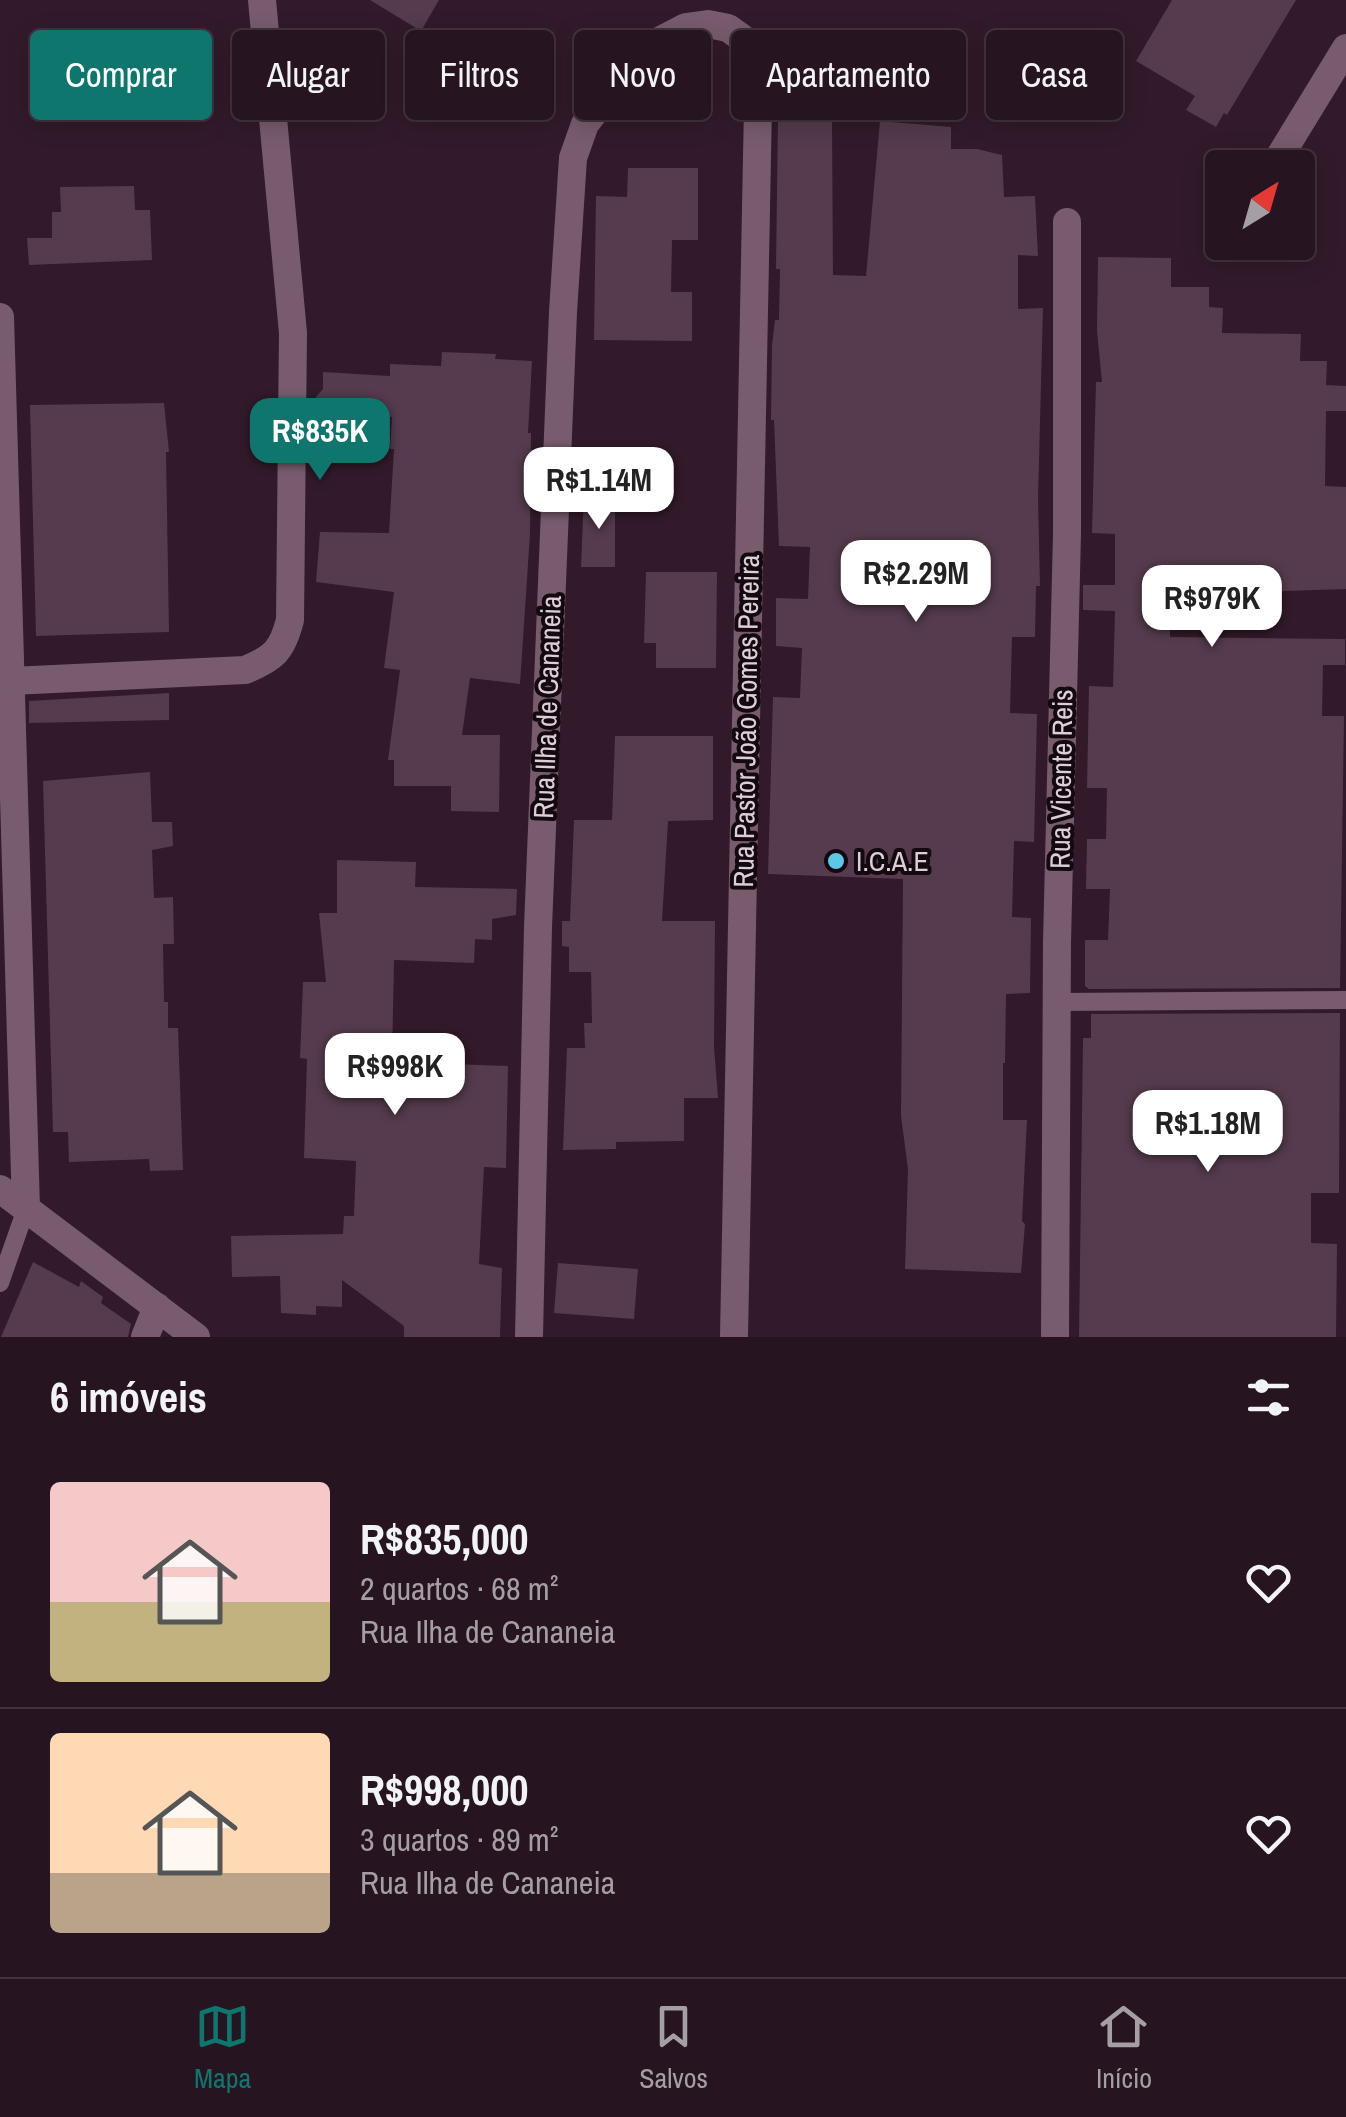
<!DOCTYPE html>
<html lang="pt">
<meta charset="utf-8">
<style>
body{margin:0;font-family:"Archivo Narrow",sans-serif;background:#2e1d29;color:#f1f3f6;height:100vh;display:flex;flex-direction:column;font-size:38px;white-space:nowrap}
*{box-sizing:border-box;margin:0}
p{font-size:32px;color:#a49ea5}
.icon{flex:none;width:55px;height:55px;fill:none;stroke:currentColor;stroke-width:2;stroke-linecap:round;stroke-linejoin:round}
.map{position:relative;height:1337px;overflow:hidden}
.details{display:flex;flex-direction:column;background:#261420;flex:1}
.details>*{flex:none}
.top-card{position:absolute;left:30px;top:30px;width:1288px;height:90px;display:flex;gap:20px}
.needle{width:65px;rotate:37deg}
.fabs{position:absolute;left:1205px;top:150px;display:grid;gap:20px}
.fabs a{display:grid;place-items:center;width:110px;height:110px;border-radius:10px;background:#261420;box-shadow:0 5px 25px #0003,0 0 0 2px #42333e;font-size:50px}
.price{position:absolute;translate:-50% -85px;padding:0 22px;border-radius:20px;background:#fff;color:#222;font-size:32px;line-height:65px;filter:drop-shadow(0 2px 5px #0008)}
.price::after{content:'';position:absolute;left:50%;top:60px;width:30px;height:22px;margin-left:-15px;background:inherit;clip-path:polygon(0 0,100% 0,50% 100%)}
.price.active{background:#0f766e;color:#fff}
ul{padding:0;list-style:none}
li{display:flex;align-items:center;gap:30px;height:250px;padding:0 50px}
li+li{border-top:2px solid #42333e}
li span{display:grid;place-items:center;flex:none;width:280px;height:200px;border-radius:10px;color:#555}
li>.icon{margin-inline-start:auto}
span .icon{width:120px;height:120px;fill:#fffc;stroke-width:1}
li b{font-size:42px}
h2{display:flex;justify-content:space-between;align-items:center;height:120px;padding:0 50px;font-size:42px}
.pill{padding:0 35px;border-radius:10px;background:#261420;box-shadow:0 5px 25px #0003,0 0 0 2px #42333e;font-size:35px;line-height:90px}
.pill.active{background:#0f766e;color:#fff}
.tab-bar{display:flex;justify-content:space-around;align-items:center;height:140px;border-top:2px solid #42333e;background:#261420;font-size:28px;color:#a49ea5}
.tab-bar a{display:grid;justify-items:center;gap:5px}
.tab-bar .active{color:#0f766e}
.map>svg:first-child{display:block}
.building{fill:#553b4d}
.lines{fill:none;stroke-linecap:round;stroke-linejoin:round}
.service{stroke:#785c6e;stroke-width:18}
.minor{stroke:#785c6e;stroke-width:28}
.tertiary{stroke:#785c6e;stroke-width:28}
.poi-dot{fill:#5bc8e6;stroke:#130910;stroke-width:4}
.labels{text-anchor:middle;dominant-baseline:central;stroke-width:8;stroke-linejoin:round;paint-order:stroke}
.street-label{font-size:28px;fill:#ddcdd7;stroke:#130910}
.poi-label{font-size:28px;fill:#ddcdd7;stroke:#130910;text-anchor:start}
</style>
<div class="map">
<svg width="1346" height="1337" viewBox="0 0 1346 1337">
<rect width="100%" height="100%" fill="#321a2a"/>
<!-- building -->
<g class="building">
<path d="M370 0H439L421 31Z"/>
<path d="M1172 0H1296L1227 115 1224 113 1216 127 1186 110 1195 96 1136 61Z"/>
<path d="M778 117 832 119 833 275 866 276 880 121 951 127V149H977L1002 155 1004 197 1035 196 1038 256 1018 255V309L1043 308 1038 498 1040 586H1036L1035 637H1012L1010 713 1037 714 1034 842 1014 841 1012 917 1031 918 1030 993 1006 994 1005 1063H1003V1120H1027L1022 1221 1025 1224 1021 1273 905 1269 908 1169 901 1116 903 879 768 874 773 697 800 698 802 648 776 646V598L808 599 810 547 779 546 774 420H771L772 345 775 320H779L780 269H776Z"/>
<path d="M628 168H698V240H672L671 292H692V341L594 340 596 196 627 197Z"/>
<path d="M134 186 135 210H150L152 260 29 265 27 238H52V212H61L60 187Z"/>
<path d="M1098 257 1171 258V287H1209V307L1223 308 1222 333 1301 334 1300 361H1327L1326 385 1346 386V411H1326L1325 486 1346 487V589L1170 595V637L1345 639V665H1323L1322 716H1344L1340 988 1089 989 1085 986V940H1108L1110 889H1086L1087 839H1106L1107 788H1087L1089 686 1113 687 1115 611 1083 610V585H1115V534L1092 533 1096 382H1102L1097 331Z"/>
<path d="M442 352 496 354 495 359 532 361 528 433H531L530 534 520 684 470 678 462 735H500L499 812 451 811V786H394V760H388L400 670 384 668 394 592 316 582 320 532 389 533 394 449H390L392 417 343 415 344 410 310 409V404L323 389V372L390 376V364L441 366Z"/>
<path d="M164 403 169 452H166L169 632 36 636 30 405Z"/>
<path d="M584 495H615V567H581Z"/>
<path d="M646 572H717L716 668H656V643H644Z"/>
<path d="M169 693V720L29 723V701Z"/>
<path d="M615 736H713V820L668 821 662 921H715L714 1047 718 1098H684V1141L616 1142V1149L563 1150 567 1048H585L584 1023H592L591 972H569V947L562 946V921H570L574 820H612Z"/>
<path d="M150 772 152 822H172L173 846 152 850 154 898 173 897 174 944H163L164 1002H168V1028H178L183 1170 150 1171 149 1159 69 1162 68 1132H53L43 781Z"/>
<path d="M337 860 416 862 415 887 517 889 516 915 492 919V940L475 939 474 963 394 960 392 1062 508 1066 506 1168 484 1167 479 1264 502 1268 500 1337H404V1326L342 1280V1307L316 1306V1315L281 1313 280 1276 232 1277 231 1236 343 1234 344 1216H354L356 1161 304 1158 307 1059 300 1058 303 982H326L319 913H337Z"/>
<path d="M1340 1013 1339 1193H1311V1243L1337 1244 1336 1337H1079L1083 1038H1091V1014Z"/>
<path d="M33 1262 79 1287 81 1281 103 1297 101 1303 131 1324 128 1337H1Z"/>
<path d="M558 1263 638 1269 634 1319 554 1313Z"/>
</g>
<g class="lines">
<!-- service -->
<g class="service">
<path d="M1057 1002 1346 1000"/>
<path d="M0 1283 26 1209"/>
</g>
<!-- minor -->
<g class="minor">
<path d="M1280 156 1346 48"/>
<path d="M0 317 26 1209"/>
<path d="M11 681 245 670C274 658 282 651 290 620L293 333 262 0"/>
<path d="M145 1337 157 1307"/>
<path d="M529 1337 538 927 563 312 573 158 585 124 636 59 661 40 686 27 708 24 728 28 742 38 752 60 758 106 734 1337"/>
<path d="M1055 1337 1057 942 1067 533V222"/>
</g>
<!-- tertiary -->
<path class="tertiary" d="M0 1189 196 1337"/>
</g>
<!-- markers -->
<circle class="poi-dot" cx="836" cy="861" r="10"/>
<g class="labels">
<!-- street labels -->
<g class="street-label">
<text transform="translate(547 707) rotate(-88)">Rua Ilha de Cananeia</text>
<text transform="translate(746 721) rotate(-89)">Rua Pastor João Gomes Pereira</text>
<text transform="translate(1061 779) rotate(-89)">Rua Vicente Reis</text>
</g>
<!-- poi labels -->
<g class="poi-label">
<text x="856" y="861">I.C.A.E</text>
</g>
</g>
</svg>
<div class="fabs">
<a><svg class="needle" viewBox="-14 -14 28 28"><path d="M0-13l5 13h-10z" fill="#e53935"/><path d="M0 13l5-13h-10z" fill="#a49ea5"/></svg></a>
</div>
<b class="price active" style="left:320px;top:483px">R$835K</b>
<b class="price" style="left:599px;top:532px">R$1.14M</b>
<b class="price" style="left:916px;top:625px">R$2.29M</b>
<b class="price" style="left:1212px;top:650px">R$979K</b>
<b class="price" style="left:395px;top:1118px">R$998K</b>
<b class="price" style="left:1208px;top:1175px">R$1.18M</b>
<div class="top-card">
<a class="pill active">Comprar</a>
<a class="pill">Alugar</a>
<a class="pill">Filtros</a>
<a class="pill">Novo</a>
<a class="pill">Apartamento</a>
<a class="pill">Casa</a>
</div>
</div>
<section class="details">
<h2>6 imóveis<svg class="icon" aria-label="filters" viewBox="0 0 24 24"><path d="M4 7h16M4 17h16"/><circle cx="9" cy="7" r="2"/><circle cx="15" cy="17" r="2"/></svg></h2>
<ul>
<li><span style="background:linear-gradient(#f6c9c9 60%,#c2b280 0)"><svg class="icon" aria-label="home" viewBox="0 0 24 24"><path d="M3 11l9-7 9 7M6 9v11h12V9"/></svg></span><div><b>R$835,000</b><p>2 quartos · 68 m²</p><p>Rua Ilha de Cananeia</p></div><svg class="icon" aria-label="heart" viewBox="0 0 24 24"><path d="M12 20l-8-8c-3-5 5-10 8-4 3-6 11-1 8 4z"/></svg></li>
<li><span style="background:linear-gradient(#ffd9b3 70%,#b9a48a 0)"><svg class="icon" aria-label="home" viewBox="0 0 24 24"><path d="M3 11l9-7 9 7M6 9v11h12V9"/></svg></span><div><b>R$998,000</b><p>3 quartos · 89 m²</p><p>Rua Ilha de Cananeia</p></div><svg class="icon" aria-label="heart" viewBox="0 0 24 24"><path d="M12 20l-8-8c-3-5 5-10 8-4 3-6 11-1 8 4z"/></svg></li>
</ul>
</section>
<nav class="tab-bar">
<a class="active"><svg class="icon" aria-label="map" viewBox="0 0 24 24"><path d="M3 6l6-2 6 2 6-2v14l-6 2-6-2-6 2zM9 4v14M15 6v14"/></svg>Mapa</a>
<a><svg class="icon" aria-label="saved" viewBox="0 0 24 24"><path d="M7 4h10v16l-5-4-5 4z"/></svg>Salvos</a>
<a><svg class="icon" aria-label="home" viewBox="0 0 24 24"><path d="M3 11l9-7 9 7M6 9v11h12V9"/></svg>Início</a>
</nav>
